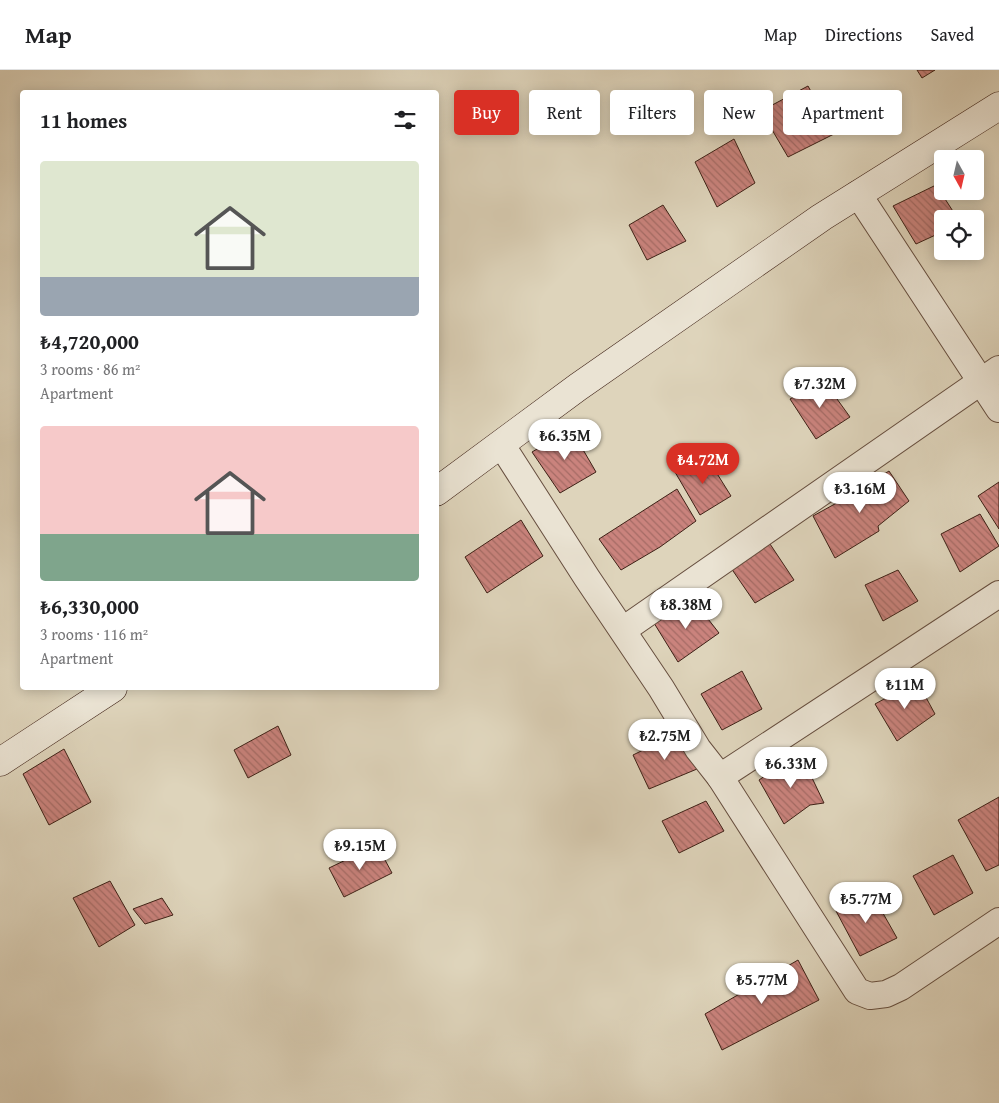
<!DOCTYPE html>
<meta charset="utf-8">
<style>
body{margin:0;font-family:"Gentium Book Plus",serif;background:#f6f6f6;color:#202124;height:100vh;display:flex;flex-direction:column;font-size:19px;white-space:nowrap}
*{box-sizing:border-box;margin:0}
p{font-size:16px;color:#757577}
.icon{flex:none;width:28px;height:28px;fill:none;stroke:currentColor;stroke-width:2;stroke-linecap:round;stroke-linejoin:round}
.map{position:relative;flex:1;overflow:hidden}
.sheet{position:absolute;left:20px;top:20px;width:419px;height:600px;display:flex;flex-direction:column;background:#fff;border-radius:5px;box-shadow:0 2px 12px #0003}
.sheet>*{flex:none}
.hud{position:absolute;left:454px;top:20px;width:470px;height:45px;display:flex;gap:10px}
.needle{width:32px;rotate:172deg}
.controls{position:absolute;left:934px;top:80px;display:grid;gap:10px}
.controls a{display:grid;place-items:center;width:50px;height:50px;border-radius:5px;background:#fff;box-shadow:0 2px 12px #0003;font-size:25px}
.price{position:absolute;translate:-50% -42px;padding:0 11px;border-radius:18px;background:#fff;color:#222;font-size:16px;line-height:32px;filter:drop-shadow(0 1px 2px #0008)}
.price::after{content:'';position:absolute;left:50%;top:30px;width:15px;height:11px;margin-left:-8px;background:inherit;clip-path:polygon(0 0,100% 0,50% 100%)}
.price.current{background:#d93025;color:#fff}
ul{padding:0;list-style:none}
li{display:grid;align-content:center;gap:10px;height:265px;padding:0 20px}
li span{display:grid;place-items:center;height:155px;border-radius:5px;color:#555}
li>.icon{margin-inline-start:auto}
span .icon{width:90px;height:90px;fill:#fffc;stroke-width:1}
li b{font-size:21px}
h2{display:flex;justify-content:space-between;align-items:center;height:60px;padding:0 20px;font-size:21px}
.pill{padding:0 18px;border-radius:5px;background:#fff;box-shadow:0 2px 12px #0003;font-size:18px;line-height:45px}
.pill.current{background:#d93025;color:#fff}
header{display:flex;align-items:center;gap:30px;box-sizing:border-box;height:70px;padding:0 25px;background:#fff;border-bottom:1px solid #e0e0e0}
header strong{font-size:24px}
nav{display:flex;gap:28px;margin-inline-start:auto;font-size:18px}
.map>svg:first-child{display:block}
.building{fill:url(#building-back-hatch);stroke:#3e2116}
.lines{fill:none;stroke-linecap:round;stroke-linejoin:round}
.street-casing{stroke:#664e3f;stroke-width:28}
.secondary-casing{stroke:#3e2116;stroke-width:29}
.street{stroke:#eae3d3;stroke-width:26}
.secondary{stroke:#eae3d3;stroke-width:28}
</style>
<header>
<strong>Map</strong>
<nav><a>Map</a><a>Directions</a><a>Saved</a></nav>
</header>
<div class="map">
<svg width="999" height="1033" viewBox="0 0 999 1033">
<defs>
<pattern id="building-back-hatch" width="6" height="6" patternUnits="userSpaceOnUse" patternTransform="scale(1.25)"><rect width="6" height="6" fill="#ca837d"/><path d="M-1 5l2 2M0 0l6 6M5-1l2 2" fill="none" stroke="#a56b65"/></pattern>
</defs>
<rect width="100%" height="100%" fill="#ded4bb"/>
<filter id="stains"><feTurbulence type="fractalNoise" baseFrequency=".004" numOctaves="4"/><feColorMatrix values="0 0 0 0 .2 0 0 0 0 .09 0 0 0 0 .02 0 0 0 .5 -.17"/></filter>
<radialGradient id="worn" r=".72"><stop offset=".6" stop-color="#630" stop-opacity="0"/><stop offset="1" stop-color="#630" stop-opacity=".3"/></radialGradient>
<!-- building -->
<g class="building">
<path d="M917 0H935L922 8Z"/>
<path d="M808 16 834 64 788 87 761 41Z"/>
<path d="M734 69 755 113 717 137 695 92Z"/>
<path d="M936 115 958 149H942V162L916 174 893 136Z"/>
<path d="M663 135 686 171 647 190 629 155Z"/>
<path d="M824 311 850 347 816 369 790 329Z"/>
<path d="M571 359 596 402 560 423 532 382Z"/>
<path d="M706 386 731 426 700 445 675 402Z"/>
<path d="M889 401 909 431 878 456 879 461 835 488 813 446 853 424Z"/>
<path d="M999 412V459L978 426Z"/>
<path d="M677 419 696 451 660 477 621 500 599 469Z"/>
<path d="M980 444 999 476 960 502 941 464Z"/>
<path d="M521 450 543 486 487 523 465 487Z"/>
<path d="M768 471 794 510 755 533 731 498Z"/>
<path d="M898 500 918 531 883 551 865 515Z"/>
<path d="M694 531 719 563 678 592 654 553Z"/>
<path d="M742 601 762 639 722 660 701 624Z"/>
<path d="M917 611 935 644 897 671 875 634Z"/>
<path d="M278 656 291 685 248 708 234 680Z"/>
<path d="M678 663 697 699 649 719 633 685Z"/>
<path d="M64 679 91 732 49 755 23 704Z"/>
<path d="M803 689 824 733 810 735 784 754 759 710 788 690Z"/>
<path d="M999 727V795L986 801 958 750Z"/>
<path d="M706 731 724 761 679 783 662 751Z"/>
<path d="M377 775 392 803 344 827 329 798Z"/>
<path d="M953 785 973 823 934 845 913 806Z"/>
<path d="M110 811 135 855 99 877 73 828Z"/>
<path d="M871 822 897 868 860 886 836 841Z"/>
<path d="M162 828 173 845 145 854 133 839Z"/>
<path d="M798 890 819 930 722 980 705 944Z"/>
</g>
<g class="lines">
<defs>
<g id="street">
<path d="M858 124 999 339"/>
<path d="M501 374 587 508 661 618 698 679 720 707 857 921 870 926 886 924 901 917 999 851"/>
<path d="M623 560 999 299"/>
<path d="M720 707 999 524"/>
</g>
<g id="secondary">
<path d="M436 422 578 317 822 147 999 36"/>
<path d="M0 692 113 618"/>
</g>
</defs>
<!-- street casing -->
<use href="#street" class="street-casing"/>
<!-- secondary casing -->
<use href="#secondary" class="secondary-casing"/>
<!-- street -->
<use href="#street" class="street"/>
<!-- secondary -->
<use href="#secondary" class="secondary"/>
</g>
<rect width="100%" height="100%" filter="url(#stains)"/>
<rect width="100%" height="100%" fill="url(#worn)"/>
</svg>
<div class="controls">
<a><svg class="needle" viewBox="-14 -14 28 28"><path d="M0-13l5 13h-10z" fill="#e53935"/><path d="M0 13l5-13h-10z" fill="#757577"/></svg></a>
<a><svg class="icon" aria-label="locate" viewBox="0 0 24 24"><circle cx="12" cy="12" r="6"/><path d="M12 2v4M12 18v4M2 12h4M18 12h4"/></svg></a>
</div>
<b class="price" style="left:820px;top:339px">₺7.32M</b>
<b class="price" style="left:565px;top:391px">₺6.35M</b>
<b class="price current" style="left:703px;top:415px">₺4.72M</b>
<b class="price" style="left:860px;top:444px">₺3.16M</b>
<b class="price" style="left:686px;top:560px">₺8.38M</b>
<b class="price" style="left:905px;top:640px">₺11M</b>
<b class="price" style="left:665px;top:691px">₺2.75M</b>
<b class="price" style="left:791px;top:719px">₺6.33M</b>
<b class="price" style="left:360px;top:801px">₺9.15M</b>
<b class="price" style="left:866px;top:854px">₺5.77M</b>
<b class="price" style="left:762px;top:935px">₺5.77M</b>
<div class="hud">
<a class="pill current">Buy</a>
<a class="pill">Rent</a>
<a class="pill">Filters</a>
<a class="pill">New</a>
<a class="pill">Apartment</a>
</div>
<section class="sheet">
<h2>11 homes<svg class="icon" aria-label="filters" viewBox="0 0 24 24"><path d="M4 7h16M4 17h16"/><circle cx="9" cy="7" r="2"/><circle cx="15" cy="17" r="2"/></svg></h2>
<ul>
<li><span style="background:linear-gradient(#dfe7d0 75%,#9aa5b1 0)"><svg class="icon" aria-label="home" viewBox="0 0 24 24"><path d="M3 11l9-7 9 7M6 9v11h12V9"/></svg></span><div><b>₺4,720,000</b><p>3 rooms · 86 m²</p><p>Apartment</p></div></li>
<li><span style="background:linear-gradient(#f6c9c9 70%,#7fa58c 0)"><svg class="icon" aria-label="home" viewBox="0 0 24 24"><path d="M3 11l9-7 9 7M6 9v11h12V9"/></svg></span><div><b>₺6,330,000</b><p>3 rooms · 116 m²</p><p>Apartment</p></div></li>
</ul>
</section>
</div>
